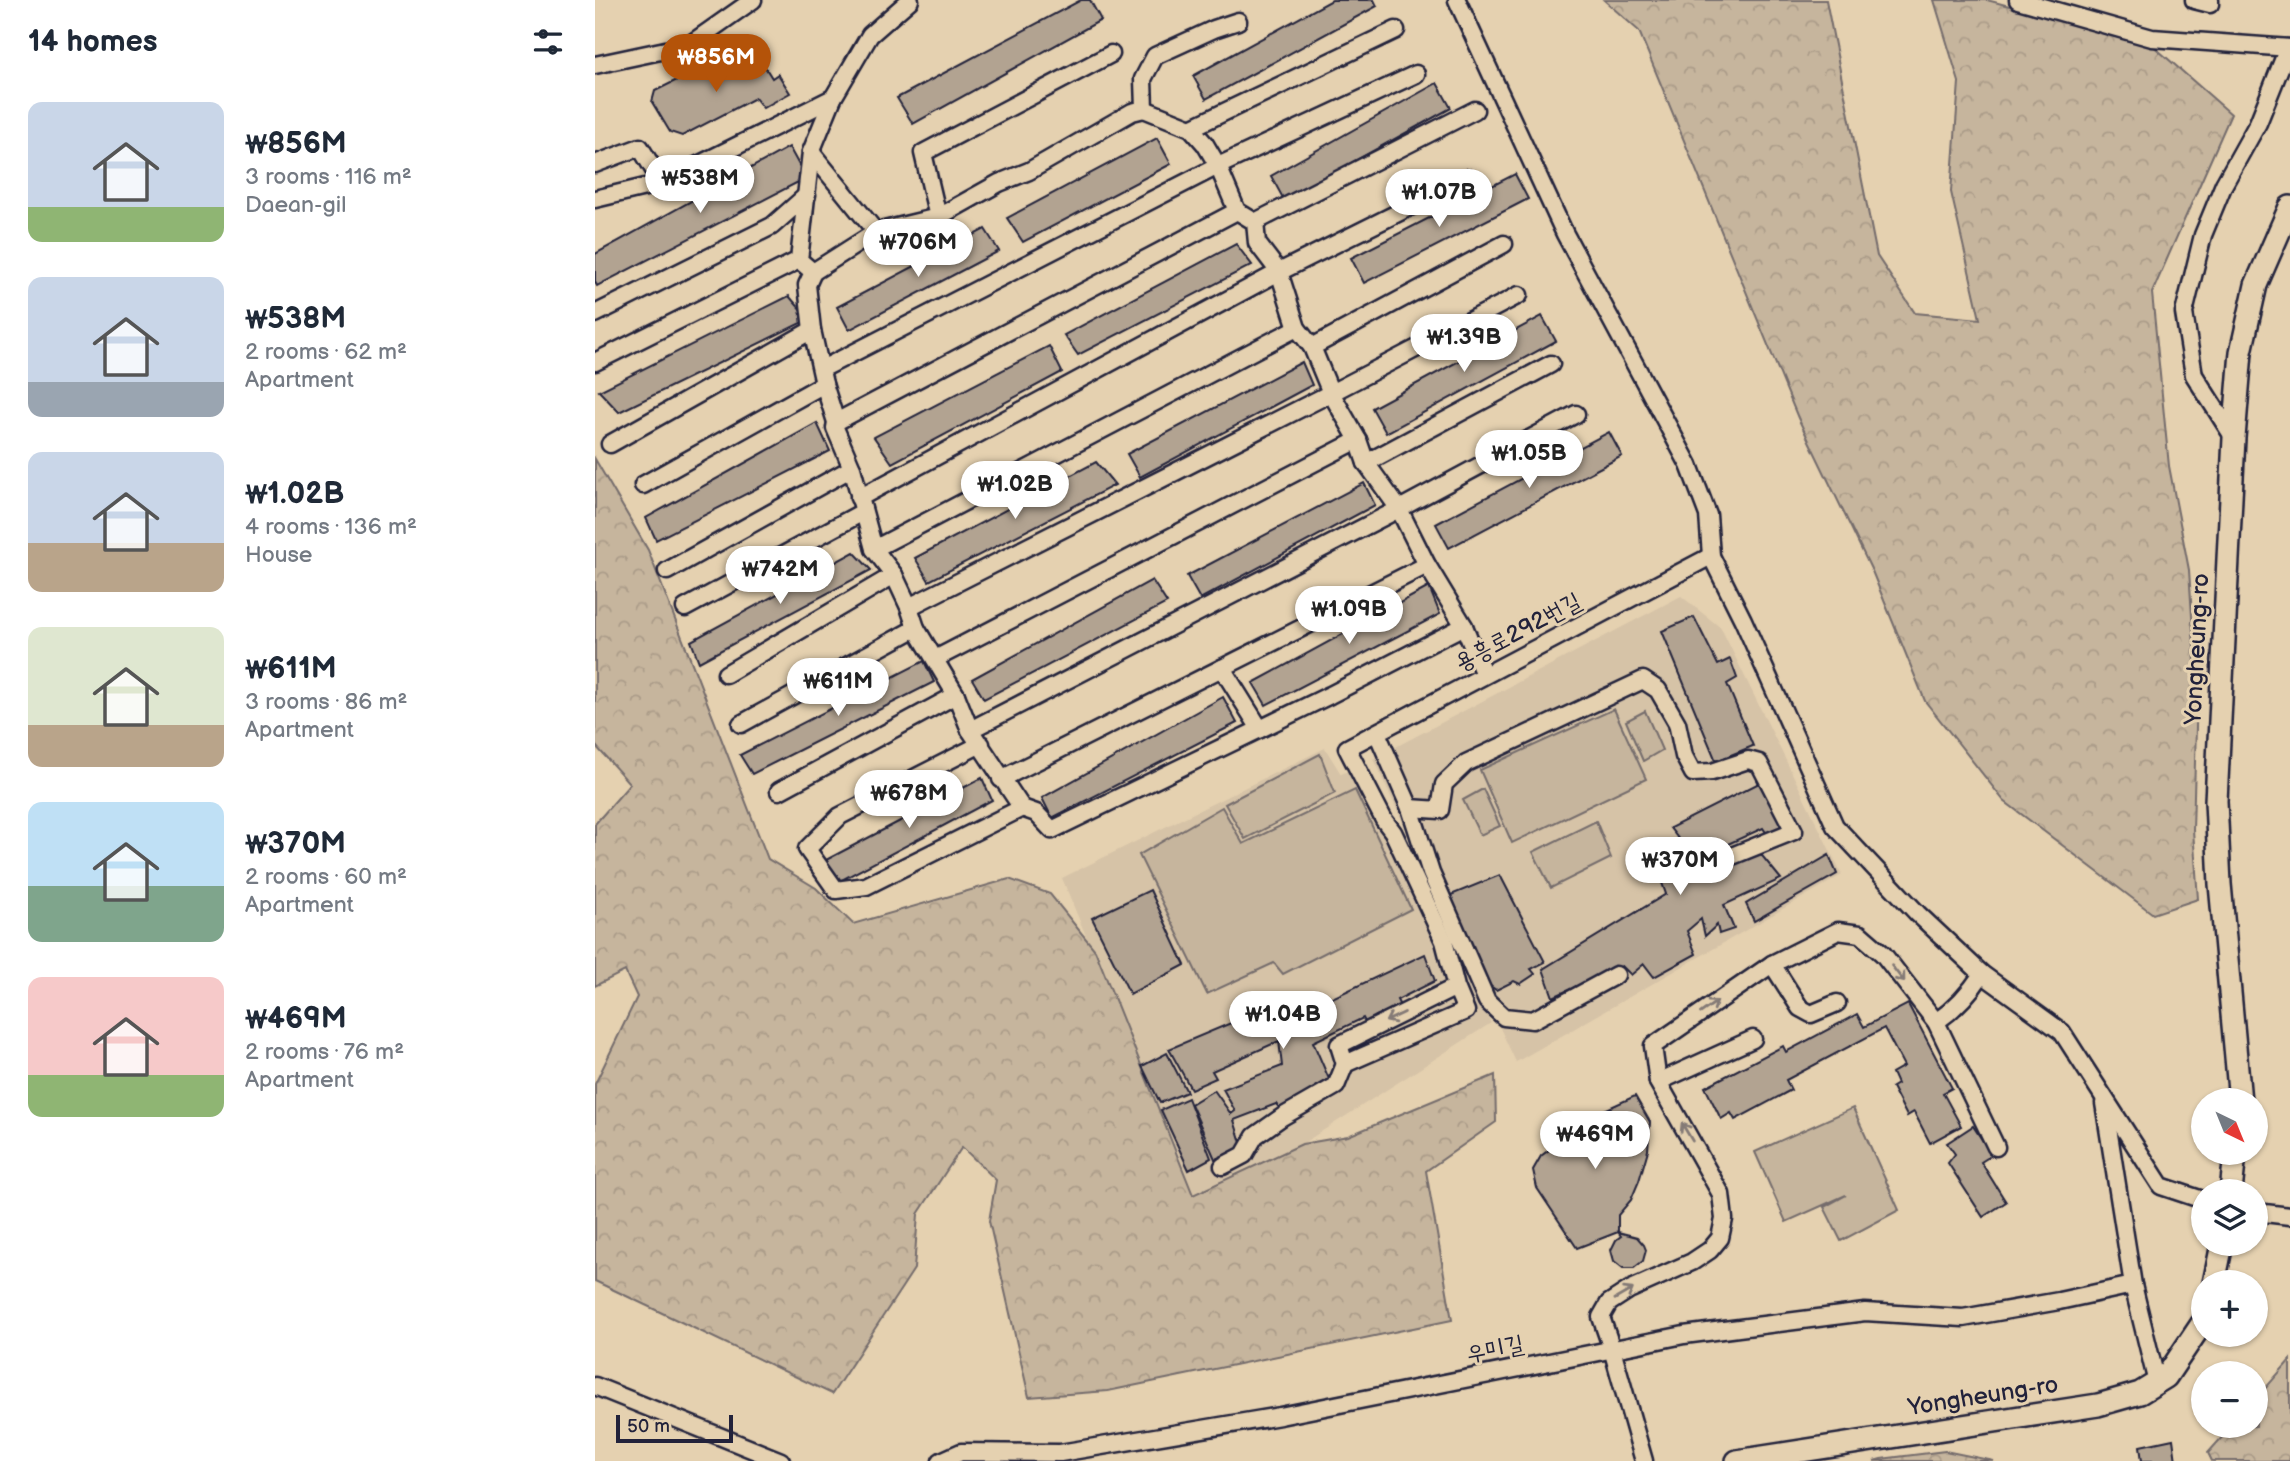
<!DOCTYPE html>
<meta charset="utf-8">
<style>
body{margin:0;font-family:"Balsamiq Sans","Poor Story",sans-serif;background:#f6f6f7;color:#1f2937;height:100vh;display:flex;flex-direction:column;font-size:26px;white-space:nowrap}
*{box-sizing:border-box;margin:0}
p{font-size:23px;color:#747a83}
.icon{flex:none;width:38px;height:38px;fill:none;stroke:currentColor;stroke-width:2;stroke-linecap:round;stroke-linejoin:round}
.map{position:relative;flex:1;overflow:hidden}
.side{display:flex;flex-direction:column;background:#fff;width:595px}
.side>*{flex:none}
.needle{width:46px;rotate:137deg}
.controls{position:absolute;left:1596px;top:1088px;display:grid;gap:14px}
.controls a{display:grid;place-items:center;width:77px;height:77px;border-radius:50%;background:#fff;box-shadow:0 2px 5px #0004;font-size:35px}
.scale{position:absolute;left:21px;bottom:18px;width:117px;box-sizing:border-box;padding-left:7px;border:4px solid #22223b;border-top:0;font-size:19px;line-height:24px;white-space:nowrap;color:#22223b;-webkit-text-stroke:5px #e5d1b0;paint-order:stroke}
.price{position:absolute;translate:-50% -60px;padding:0 16px;border-radius:24px;background:#fff;color:#222;font-size:23px;line-height:46px;filter:drop-shadow(0 2px 4px #0008)}
.price::after{content:'';position:absolute;left:50%;top:42px;width:21px;height:16px;margin-left:-10px;background:inherit;clip-path:polygon(0 0,100% 0,50% 100%)}
.price.active{background:#b45309;color:#fff}
ul{padding:0;list-style:none}
li{display:flex;align-items:center;gap:21px;height:175px;padding:0 28px}
li span{display:grid;place-items:center;flex:none;width:196px;height:140px;border-radius:14px;color:#555}
li>.icon{margin-inline-start:auto}
span .icon{width:84px;height:84px;fill:#fffc;stroke-width:1}
li b{font-size:30px}
h2{display:flex;justify-content:space-between;align-items:center;height:84px;padding:0 28px;font-size:30px}
main{display:flex;flex:1;min-height:0}
.map>svg:first-child{display:block}
.built{fill:#d6c3a7}
.green{fill:#c6b59d;stroke:#746c6c;stroke-width:2}
.forest{fill:url(#forest-crowns);stroke:#746c6c;stroke-width:2}
.building{fill:#b2a391;stroke:#22223b;stroke-width:2}
.lines{fill:none;stroke-linecap:round;stroke-linejoin:round}
.minor-casing{stroke:#22223b;stroke-width:21}
.major-casing{stroke:#22223b;stroke-width:26}
.minor{stroke:#e5d1b0;stroke-width:16}
.major{stroke:#e5d1b0;stroke-width:21}
.oneway{stroke:#847a76}
.labels{text-anchor:middle;dominant-baseline:central;stroke-width:6;stroke-linejoin:round;paint-order:stroke}
.street-label{font-size:24px;fill:#22223b;stroke:#e5d1b0}
</style>
<main>
<section class="side">
<h2>14 homes<svg class="icon" aria-label="filters" viewBox="0 0 24 24"><path d="M4 7h16M4 17h16"/><circle cx="9" cy="7" r="2"/><circle cx="15" cy="17" r="2"/></svg></h2>
<ul>
<li><span style="background:linear-gradient(#c9d6e8 75%,#8fb573 0)"><svg class="icon" aria-label="home" viewBox="0 0 24 24"><path d="M3 11l9-7 9 7M6 9v11h12V9"/></svg></span><div><b>₩856M</b><p>3 rooms · 116 m²</p><p>Daean-gil</p></div></li>
<li><span style="background:linear-gradient(#c9d6e8 75%,#9aa5b1 0)"><svg class="icon" aria-label="home" viewBox="0 0 24 24"><path d="M3 11l9-7 9 7M6 9v11h12V9"/></svg></span><div><b>₩538M</b><p>2 rooms · 62 m²</p><p>Apartment</p></div></li>
<li><span style="background:linear-gradient(#c9d6e8 65%,#b9a48a 0)"><svg class="icon" aria-label="home" viewBox="0 0 24 24"><path d="M3 11l9-7 9 7M6 9v11h12V9"/></svg></span><div><b>₩1.02B</b><p>4 rooms · 136 m²</p><p>House</p></div></li>
<li><span style="background:linear-gradient(#dfe7d0 70%,#b9a48a 0)"><svg class="icon" aria-label="home" viewBox="0 0 24 24"><path d="M3 11l9-7 9 7M6 9v11h12V9"/></svg></span><div><b>₩611M</b><p>3 rooms · 86 m²</p><p>Apartment</p></div></li>
<li><span style="background:linear-gradient(#bfe0f5 60%,#7fa58c 0)"><svg class="icon" aria-label="home" viewBox="0 0 24 24"><path d="M3 11l9-7 9 7M6 9v11h12V9"/></svg></span><div><b>₩370M</b><p>2 rooms · 60 m²</p><p>Apartment</p></div></li>
<li><span style="background:linear-gradient(#f6c9c9 70%,#8fb573 0)"><svg class="icon" aria-label="home" viewBox="0 0 24 24"><path d="M3 11l9-7 9 7M6 9v11h12V9"/></svg></span><div><b>₩469M</b><p>2 rooms · 76 m²</p><p>Apartment</p></div></li>
</ul>
</section>
<div class="map">
<svg width="1695" height="1461" viewBox="0 0 1695 1461">
<defs>
<pattern id="forest-crowns" width="20" height="18" patternUnits="userSpaceOnUse" patternTransform="scale(1.75)"><rect width="20" height="18" fill="#c6b59d"/><path d="M2 6a3 3 0 1 1 6 0M12 15a3 3 0 1 1 6 0" fill="none" stroke="#aa9b88"/></pattern>
</defs>
<rect width="100%" height="100%" fill="#e5d1b0"/>
<filter id="ink" filterUnits="userSpaceOnUse"><feTurbulence type="fractalNoise" baseFrequency=".0143" numOctaves="2"/><feDisplacementMap in="SourceGraphic" scale="14" xChannelSelector="R" yChannelSelector="G"/><feConvolveMatrix kernelMatrix="1 2 1 2 8 2 1 2 1" color-interpolation-filters="sRGB"/></filter>
<g filter="url(#ink)">
<!-- built -->
<g class="built">
<path d="M1086 596 1126 628 1247 875 921 1062 778 759Z"/>
<path d="M730 748 746 774 769 764 896 1023 707 1144 598 1195 467 878Z"/>
</g>
<!-- green -->
<g class="green">
<path d="M1019 709 1051 779 917 843 885 770Z"/>
<path d="M1050 711 1067 750 1048 761 1031 721Z"/>
<path d="M725 754 740 793 650 839 630 804Z"/>
<path d="M888 789 905 826 885 835 868 800Z"/>
<path d="M760 790 816 909 688 974 679 963 612 994 544 855 627 807 648 844Z"/>
<path d="M1001 821 1016 858 956 888 938 852Z"/>
<path d="M1258 1108 1304 1210 1246 1241 1229 1207 1251 1195 1191 1222 1160 1152Z"/>
</g>
<!-- forest -->
<g class="forest">
<path d="M1009 0H1231L1282 256 1320 313 1385 319 1356 192 1364 82 1339 0H1392L1556 44 1636 114 1557 293 1574 466 1594 570 1602 693 1598 830 1603 899 1558 914 1409 801 1330 701 1277 571 1203 418 1044 31Z"/>
<path d="M0 459 53 550 173 859 221 888 258 924 414 879 455 894 500 950 598 1195 707 1144 753 1136 900 1075 901 1122 831 1171 857 1320 513 1391 434 1397 394 1221 401 1180 367 1147 323 1214 319 1269 237 1394 0 1281V1084L42 997 30 971 0 986V824L35 784 0 745Z"/>
<path d="M1695 1360V1461H1617L1613 1453 1637 1426H1661V1399Z"/>
<path d="M1350 1451 1399 1461H1279L1286 1459Z"/>
</g>
<!-- building -->
<g class="building">
<path d="M486 0H495L506 20 318 124 302 98Z"/>
<path d="M737 0H779L782 6 611 99 598 76Z"/>
<path d="M160 51 177 78 183 74 195 93 168 108 160 98 87 136 75 132 57 102 60 91 104 69 118 73Z"/>
<path d="M842 83 856 108 689 200 676 176Z"/>
<path d="M562 138 576 164 428 242 412 218Z"/>
<path d="M194 147 211 178 2 286 0 282V254Z"/>
<path d="M920 174 933 199 769 283 756 258Z"/>
<path d="M390 229 404 251 254 330 242 307Z"/>
<path d="M641 244 657 265 483 355 469 335Z"/>
<path d="M194 296 214 319 24 412 4 391Z"/>
<path d="M947 316 961 341 791 433 777 408Z"/>
<path d="M454 346 467 372 297 463 279 437Z"/>
<path d="M707 362 717 385 545 477 532 454Z"/>
<path d="M222 423 235 451 61 540 51 518Z"/>
<path d="M1014 432 1027 456 854 548 841 524Z"/>
<path d="M501 462 520 485 334 581 320 558Z"/>
<path d="M769 483 780 505 605 599 592 576Z"/>
<path d="M259 552 276 570 104 662 96 641Z"/>
<path d="M557 580 572 603 389 699 377 679Z"/>
<path d="M834 587 845 614 671 705 658 683Z"/>
<path d="M1099 617 1123 665 1135 659 1142 678 1132 684 1158 746 1121 761 1067 631Z"/>
<path d="M329 661 339 682 157 774 145 755Z"/>
<path d="M628 697 642 723 457 818 447 798Z"/>
<path d="M387 778 397 800 243 882 231 860Z"/>
<path d="M1164 783 1190 826 1174 837 1168 828 1102 858 1113 876 1164 852 1186 879 1129 905 1139 929 1124 934 1122 925 1110 936 1106 919 1092 931 1101 954 1059 977 1049 964 1036 975 1027 966 958 997 948 969 1071 894 1062 869 1087 858 1081 850H1092L1075 828Z"/>
<path d="M1234 855 1242 874 1159 921 1151 904Z"/>
<path d="M905 875 950 962 936 969 940 974 925 984 919 981 901 990 887 980 851 897Z"/>
<path d="M555 890 590 965 535 994 497 918Z"/>
<path d="M830 954 840 981 802 1000 805 1006 781 1016 783 1021 772 1026 768 1018 718 1042 734 1079 716 1090 717 1096 685 1109 681 1104 639 1120 648 1149 620 1159 596 1104 619 1090 636 1114 640 1111 628 1089 687 1066 684 1041 617 1071 621 1078 596 1089 574 1049 686 1002 695 1018Z"/>
<path d="M1313 1004 1357 1088 1348 1093 1366 1126 1335 1143 1319 1112 1312 1116 1297 1087 1302 1084 1297 1073 1309 1066 1289 1028 1191 1080 1196 1090 1140 1120 1136 1113 1126 1119 1110 1087 1188 1046 1191 1052 1262 1014 1269 1027Z"/>
<path d="M572 1053 592 1092 565 1103 547 1066Z"/>
<path d="M1040 1096 1055 1122 1053 1150 1044 1181 1036 1200 1023 1215V1232L982 1248 942 1188 938 1170 946 1156 963 1143 970 1128Z"/>
<path d="M593 1098 616 1158 594 1170 566 1110Z"/>
<path d="M1378 1126 1397 1155 1386 1162 1411 1202 1388 1217 1353 1163 1360 1154 1352 1143Z"/>
<path d="M1023 1232 1042 1237 1049 1245 1051 1250 1048 1261 1039 1268H1028L1019 1261 1016 1250 1021 1240 1026 1236Z"/>
<path d="M1578 1439 1581 1461H1547L1545 1446Z"/>
</g>
<g class="lines">
<defs>
<g id="minor">
<path d="M315 0 275 35 238 98 216 152 204 260 218 272 212 285 217 330 229 384 241 422 240 428 257 468 279 549 299 575 314 607 321 628 361 695 375 730 427 808 271 886 241 890 212 849 245 816 386 744"/>
<path d="M862 0 970 234 1094 465 1113 515 1116 556 1148 620 1240 826 1323 914 1387 974 1467 1032 1566 1186 1608 1200"/>
<path d="M1423 0 1557 38 1695 48"/>
<path d="M1599 0 1615 4V0"/>
<path d="M0 65 94 45 158 0"/>
<path d="M549 109 596 128 610 144 623 166 642 211 660 222 662 243 684 272 702 328 717 347 736 393 763 440 771 463 804 509 832 565 869 626 889 675"/>
<path d="M596 128 801 30"/>
<path d="M216 152 281 232 343 217 404 183 434 171 537 112 549 109 548 79 560 56 619 29 643 21"/>
<path d="M0 164 45 147 67 183 238 98"/>
<path d="M0 199 67 183"/>
<path d="M343 217 328 153 516 54"/>
<path d="M660 222 880 110"/>
<path d="M218 272 281 232"/>
<path d="M0 314 177 226 212 195"/>
<path d="M717 347 909 244"/>
<path d="M0 362 204 260"/>
<path d="M227 369 623 166 821 74"/>
<path d="M241 422 642 211"/>
<path d="M1639 438 1599 375 1589 313 1608 235 1629 184 1663 123 1693 48"/>
<path d="M15 444 217 330"/>
<path d="M771 463 956 364"/>
<path d="M48 485 229 384"/>
<path d="M264 498 684 272 873 178"/>
<path d="M279 549 702 328"/>
<path d="M72 571 257 468"/>
<path d="M314 607 736 393 924 295"/>
<path d="M90 608 268 512"/>
<path d="M340 659 763 440"/>
<path d="M627 668 665 729"/>
<path d="M131 674 299 575"/>
<path d="M146 724 321 628"/>
<path d="M375 730 804 509 981 414"/>
<path d="M782 733 815 808 836 873 892 1001 909 1017 938 1020 1021 975"/>
<path d="M406 779 832 565"/>
<path d="M184 791 361 695"/>
<path d="M427 808 441 813 457 830 735 695 869 626"/>
<path d="M815 808 845 810 849 784 871 763 1048 680 1063 690 1082 723 1089 756 1098 773 1117 772 1153 760 1164 763 1199 831 1132 858"/>
<path d="M1177 964 1205 1008 1216 1014 1242 1003"/>
<path d="M861 987 744 1045 750 1064 871 1011 861 987 849 941 798 832 789 820 752 748 1116 556"/>
<path d="M1341 1022C1361 1008 1374 994 1387 974"/>
<path d="M1063 1082 1158 1039"/>
<path d="M1509 1103 1538 1285 1562 1383"/>
<path d="M628 1166 649 1155 660 1136 687 1117 741 1086 750 1064"/>
<path d="M1661 1212 1695 1216"/>
<path d="M0 1386 186 1461"/>
<path d="M346 1461 366 1452 465 1453 685 1416 1089 1335 1270 1312 1368 1318 1464 1301 1538 1285"/>
<path d="M1049 1461 1017 1349 1006 1317 1014 1303 1034 1290 1097 1262 1115 1250 1125 1238 1129 1219 1126 1194 1063 1082 1058 1046 1177 964 1243 931 1265 934 1288 954 1341 1022 1401 1147"/>
</g>
<g id="major">
<path d="M1645 1101 1625 884 1621 801 1639 438 1646 352 1661 285 1695 207"/>
<path d="M1636 1192 1640 1153"/>
<path d="M1619 1283 1627 1244"/>
<path d="M1142 1461 1503 1405 1545 1393 1571 1377 1608 1322"/>
</g>
</defs>
<!-- minor casing -->
<use href="#minor" class="minor-casing"/>
<!-- major casing -->
<use href="#major" class="major-casing"/>
<!-- minor -->
<use href="#minor" class="minor"/>
<!-- major -->
<use href="#major" class="major"/>
</g>
<!-- one-way arrows -->
<defs><path id="oneway-shaft" d="M-6 0H5M1.5-3L5.5 0L1.5 3" fill="none" stroke-width="1.6" stroke-linecap="round" stroke-linejoin="round" transform="scale(1.75)"/></defs>
<g class="oneway">
<use href="#oneway-shaft" transform="translate(1303 974) rotate(52)"/>
<use href="#oneway-shaft" transform="translate(1114 1007) rotate(-35)"/>
<use href="#oneway-shaft" transform="translate(800 1017) rotate(154)"/>
<use href="#oneway-shaft" transform="translate(1092 1132) rotate(-121)"/>
<use href="#oneway-shaft" transform="translate(1029 1294) rotate(-30)"/>
</g>
</g>
<g class="labels">
<!-- street labels -->
<g class="street-label">
<text transform="translate(923 632) rotate(-28)">용흥로292번길</text>
<text transform="translate(1602 649) rotate(-87)">Yongheung-ro</text>
<text transform="translate(900 1349) rotate(-11)">우미길</text>
<text transform="translate(1388 1396) rotate(-9)">Yongheung-ro</text>
</g>
</g>
</svg>
<div class="controls">
<a><svg class="needle" viewBox="-14 -14 28 28"><path d="M0-13l5 13h-10z" fill="#e53935"/><path d="M0 13l5-13h-10z" fill="#747a83"/></svg></a>
<a><svg class="icon" aria-label="layers" viewBox="0 0 24 24"><path d="M12 4l9 5-9 5-9-5zM3 14l9 5 9-5"/></svg></a>
<a>+</a>
<a>−</a>
</div>
<div class="scale">50 m</div>
<b class="price active" style="left:121px;top:94px">₩856M</b>
<b class="price" style="left:105px;top:215px">₩538M</b>
<b class="price" style="left:844px;top:229px">₩1.07B</b>
<b class="price" style="left:323px;top:279px">₩706M</b>
<b class="price" style="left:869px;top:374px">₩1.39B</b>
<b class="price" style="left:934px;top:490px">₩1.05B</b>
<b class="price" style="left:420px;top:521px">₩1.02B</b>
<b class="price" style="left:185px;top:606px">₩742M</b>
<b class="price" style="left:754px;top:646px">₩1.09B</b>
<b class="price" style="left:243px;top:718px">₩611M</b>
<b class="price" style="left:314px;top:830px">₩678M</b>
<b class="price" style="left:1085px;top:897px">₩370M</b>
<b class="price" style="left:688px;top:1051px">₩1.04B</b>
<b class="price" style="left:1000px;top:1171px">₩469M</b>
</div>
</main>
